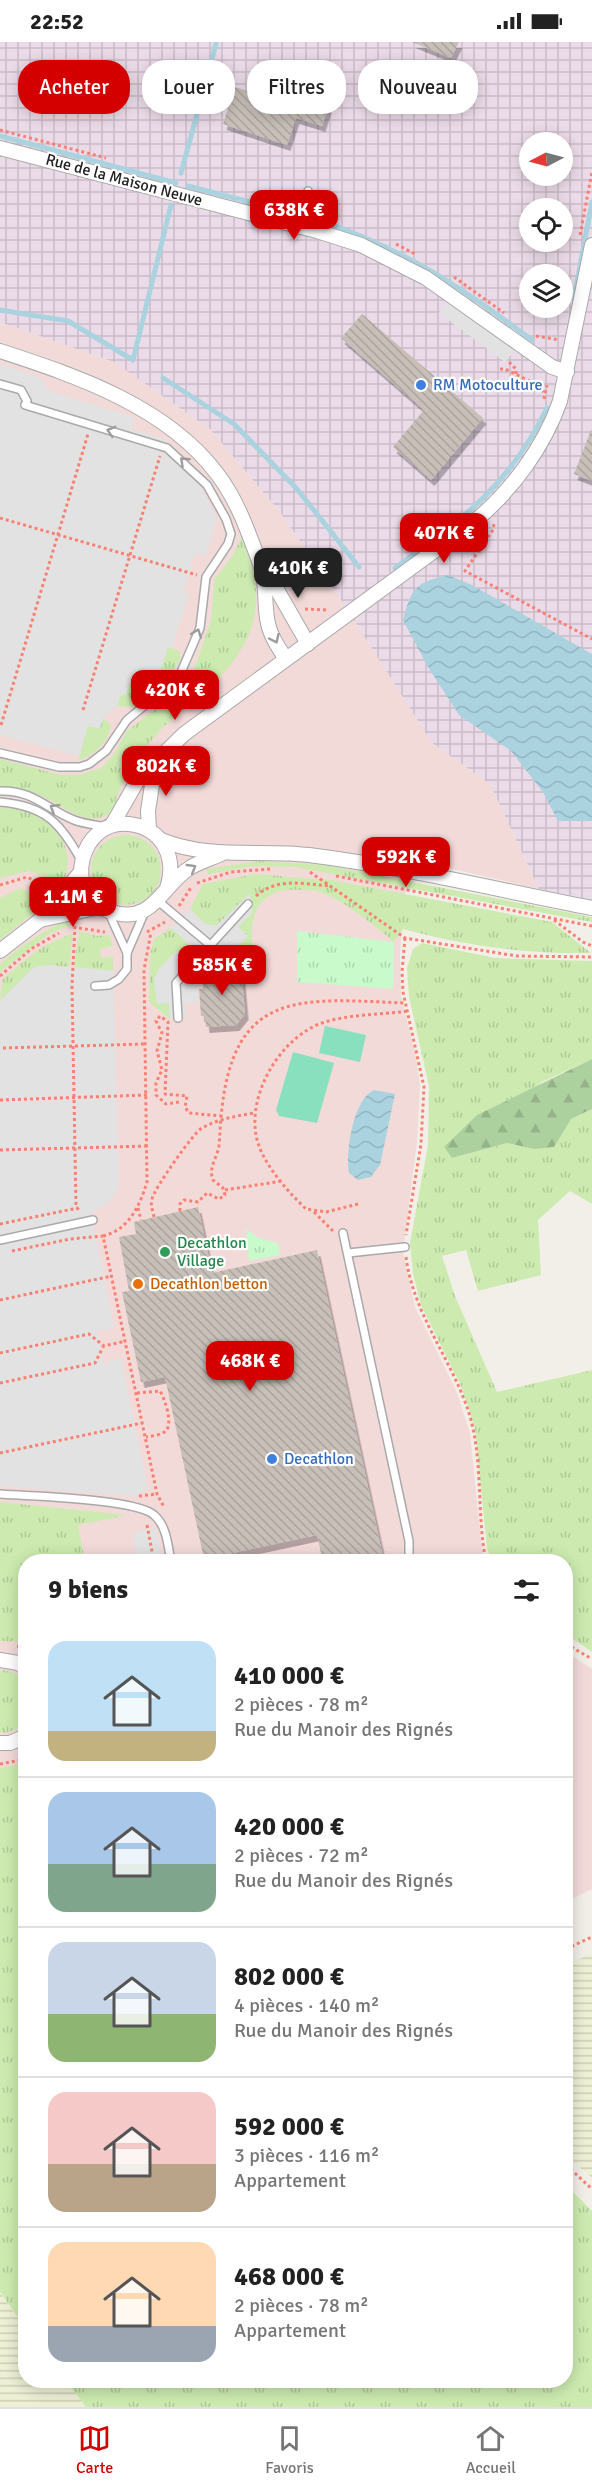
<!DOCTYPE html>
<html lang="fr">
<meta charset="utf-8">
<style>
body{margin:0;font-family:Signika,sans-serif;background:#f6f6f6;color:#222;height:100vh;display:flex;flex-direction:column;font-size:22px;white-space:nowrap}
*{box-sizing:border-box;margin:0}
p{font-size:20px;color:#767676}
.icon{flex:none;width:33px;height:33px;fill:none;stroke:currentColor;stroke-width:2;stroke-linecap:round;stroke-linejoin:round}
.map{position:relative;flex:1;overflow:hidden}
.panel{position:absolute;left:18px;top:1512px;width:555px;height:834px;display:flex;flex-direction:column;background:#fff;border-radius:24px;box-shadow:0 3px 15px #0003}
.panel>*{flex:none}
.banner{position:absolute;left:18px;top:18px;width:556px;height:54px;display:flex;gap:12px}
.needle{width:39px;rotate:264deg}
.controls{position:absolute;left:519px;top:90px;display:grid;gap:12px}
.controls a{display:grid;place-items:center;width:54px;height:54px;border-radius:50%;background:#fff;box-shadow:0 3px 15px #0003;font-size:30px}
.price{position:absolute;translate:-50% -51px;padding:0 14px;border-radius:12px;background:#d40000;color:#fff;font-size:20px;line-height:39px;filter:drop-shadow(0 2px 3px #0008)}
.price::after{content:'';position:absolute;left:50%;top:36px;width:18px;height:14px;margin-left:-9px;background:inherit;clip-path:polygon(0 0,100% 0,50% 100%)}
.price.selected{background:#222;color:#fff}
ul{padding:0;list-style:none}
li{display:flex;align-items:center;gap:18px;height:150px;padding:0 30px}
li+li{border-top:2px solid #e0e0e0}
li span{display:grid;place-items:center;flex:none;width:168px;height:120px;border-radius:18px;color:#555}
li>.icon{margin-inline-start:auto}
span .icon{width:72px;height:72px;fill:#fffc;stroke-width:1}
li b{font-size:26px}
h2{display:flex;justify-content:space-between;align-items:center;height:72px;padding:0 30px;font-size:26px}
.pill{padding:0 21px;border-radius:24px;background:#fff;box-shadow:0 3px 15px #0003;font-size:21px;line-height:54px}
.pill.selected{background:#d40000;color:#fff}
.status{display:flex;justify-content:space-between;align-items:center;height:42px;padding:0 30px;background:#fff;direction:ltr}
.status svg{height:16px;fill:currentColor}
.tab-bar{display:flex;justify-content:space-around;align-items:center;height:84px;border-top:2px solid #e0e0e0;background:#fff;font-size:16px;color:#767676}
.tab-bar a{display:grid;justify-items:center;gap:3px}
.tab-bar .selected{color:#d40000}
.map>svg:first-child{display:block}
.commercial{fill:#f2dad9}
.industrial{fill:url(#industrial-grid);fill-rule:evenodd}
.farmland{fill:url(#farmland-rules)}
.grass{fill:url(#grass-tufts)}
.forest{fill:url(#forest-firs)}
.park{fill:url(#park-tufts)}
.pitch{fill:#88e0be}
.parking{fill:#e2e2e2}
.water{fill:url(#water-waves)}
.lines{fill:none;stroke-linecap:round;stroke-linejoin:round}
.stream{stroke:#aad3df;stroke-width:5}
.building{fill:url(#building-back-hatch);filter:url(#shadow)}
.service-casing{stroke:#a9a9a9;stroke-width:10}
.minor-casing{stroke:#a9a9a9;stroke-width:16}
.path{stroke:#fa8072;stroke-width:3;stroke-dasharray:3 3;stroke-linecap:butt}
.service{stroke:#fff;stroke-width:7}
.minor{stroke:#fff;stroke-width:14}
.oneway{stroke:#9c9c9c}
.shop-dot{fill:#3f7fe0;stroke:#fff;stroke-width:2}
.leisure-dot{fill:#2e9e5b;stroke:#fff;stroke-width:2}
.food-dot{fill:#e8710a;stroke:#fff;stroke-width:2}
.labels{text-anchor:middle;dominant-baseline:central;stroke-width:4.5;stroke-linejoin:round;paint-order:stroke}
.street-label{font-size:16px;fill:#222;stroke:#fff}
.shop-label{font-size:16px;fill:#366cbe;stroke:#fff;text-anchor:start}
.leisure-label{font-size:16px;fill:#27864d;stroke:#fff;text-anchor:start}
.food-label{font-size:16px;fill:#c56008;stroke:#fff;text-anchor:start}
</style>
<div class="status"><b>22:52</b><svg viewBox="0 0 49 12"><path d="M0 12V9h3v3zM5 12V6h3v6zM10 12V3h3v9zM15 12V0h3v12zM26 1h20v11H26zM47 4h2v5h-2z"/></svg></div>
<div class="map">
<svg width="592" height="2365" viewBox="0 0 592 2365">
<defs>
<pattern id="industrial-grid" width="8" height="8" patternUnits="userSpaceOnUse" patternTransform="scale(1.5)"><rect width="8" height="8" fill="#ebdbe8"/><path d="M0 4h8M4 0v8" fill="none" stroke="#c9bcc7"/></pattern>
<pattern id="farmland-rules" width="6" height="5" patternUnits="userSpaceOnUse" patternTransform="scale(1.5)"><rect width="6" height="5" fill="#eef0d5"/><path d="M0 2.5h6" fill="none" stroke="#ccceb7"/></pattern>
<pattern id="grass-tufts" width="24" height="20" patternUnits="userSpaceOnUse" patternTransform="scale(1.5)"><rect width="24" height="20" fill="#cdebb0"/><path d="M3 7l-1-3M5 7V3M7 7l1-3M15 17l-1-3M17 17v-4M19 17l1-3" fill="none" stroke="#b0c997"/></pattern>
<pattern id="forest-firs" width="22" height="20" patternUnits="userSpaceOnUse" patternTransform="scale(1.5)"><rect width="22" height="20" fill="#add19e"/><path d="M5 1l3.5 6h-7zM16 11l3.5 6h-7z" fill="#95b388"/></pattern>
<pattern id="park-tufts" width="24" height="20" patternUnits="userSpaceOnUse" patternTransform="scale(1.5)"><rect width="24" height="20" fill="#c8facc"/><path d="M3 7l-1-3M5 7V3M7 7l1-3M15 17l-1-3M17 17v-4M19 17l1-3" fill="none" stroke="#acd6af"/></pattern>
<pattern id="water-waves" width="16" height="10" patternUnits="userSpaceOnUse" patternTransform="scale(1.5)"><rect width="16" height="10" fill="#aad3df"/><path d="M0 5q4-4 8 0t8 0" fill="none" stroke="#92b5bf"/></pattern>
<pattern id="building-back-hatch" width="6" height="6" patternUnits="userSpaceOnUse" patternTransform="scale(1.5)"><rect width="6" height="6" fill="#c7bfb8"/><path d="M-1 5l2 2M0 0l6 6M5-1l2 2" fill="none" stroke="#aba49e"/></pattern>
<filter id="shadow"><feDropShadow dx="3.5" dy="6" stdDeviation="0" flood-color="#0004"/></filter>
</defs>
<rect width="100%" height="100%" fill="#f2efe9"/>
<!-- commercial -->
<g class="commercial">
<path d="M0 280 114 320 210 387 279 469 338 553 432 701 490 742 539 847 408 817 400 911 401 954 416 1015 420 1043 417 1100 403 1210 415 1265 456 1348 470 1391 483 1519 26 1520V2033L0 2067Z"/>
<path d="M566 1610 592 1627V1847L566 1860Z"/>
</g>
<!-- industrial -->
<path class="industrial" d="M0 0H592V858L539 847 490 742 432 701 338 553 279 469 210 387 114 320 0 280ZM530 100H562V134H530ZM530 166H562V200H530ZM530 232H562V266H530Z"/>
<!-- farmland -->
<g class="farmland">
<path d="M592 1911V2136L566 2113V1924Z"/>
<path d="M0 2251 25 2285 26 2338 66 2339 86 2365H0Z"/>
</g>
<!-- grass -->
<g class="grass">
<path d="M241 496C271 561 256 602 205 650 190 665 170 676 157 692 143 708 128 730 119 749 115 757 116 769 107 773 87 784 65 766 48 757 34 749 17 745 0 744V717L61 733H79L101 726 114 712 127 689 185 644 195 625 211 578 214 538 233 513Z"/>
<path d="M168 605 179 609 181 616 172 631 165 635 159 632Z"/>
<path d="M130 640 145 647 144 656 131 665 117 664 121 652 126 653Z"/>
<path d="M103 676 111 683C109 701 93 713 78 719L88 684Z"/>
<path d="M0 766C41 764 82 799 63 841L29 829 0 836Z"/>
<circle cx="126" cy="828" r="35"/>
<path d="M260 819 325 823 592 875V880L294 825 253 824 208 832 206 827Z"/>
<path d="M255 832 331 838 552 880 591 911C526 912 466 904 403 887L394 900C381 888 342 858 325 852 317 848 307 848 298 848 250 845 245 889 258 924L220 926V923L248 894 238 885 250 852 216 884 205 882 190 867 203 842Z"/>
<path d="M21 846 26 848 33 858 53 855 0 898V856Z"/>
<path d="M67 878 69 884 49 892 0 930V922C21 904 41 890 67 878Z"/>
<path d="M171 886C182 895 193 902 187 917L176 909 157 962 169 961 170 977 149 960 150 914 154 897Z"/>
<path d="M79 889 97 894 109 893 113 904 100 907 101 916 113 914V929L74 925Z"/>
<path d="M73 892 69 925H34L0 959 2 938C24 918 44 900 73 892Z"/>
<path d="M422 901 495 916 592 919V1017L542 1040 452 1116 507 1101 534 1107 571 1077 592 1067V1162L570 1149 538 1178 541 1233 478 1249 466 1208 442 1214 455 1254 497 1350 592 1328V1610L566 1592V1520L493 1519 487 1507 475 1386 461 1344 421 1263 413 1232 410 1201 428 1103 429 1044 409 955 407 926 413 907Z"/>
<path d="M0 1460 127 1473 78 1483 85 1519 26 1520 25 1600 0 1599Z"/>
<path d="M4 1628 15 1631 25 1640 26 1679C19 1687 10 1691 0 1691V1629Z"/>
<path d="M25 1721V2285L0 2250V1726Z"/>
<path d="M566 2143 592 2169V2365H86L66 2339 566 2338Z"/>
</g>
<!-- forest -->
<path class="forest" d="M592 1017V1067L571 1077 554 1105 534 1107 507 1101 452 1116 444 1105 477 1073Z"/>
<!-- park -->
<g class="park">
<path d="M297 889 394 900 393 947 297 940Z"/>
<path d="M246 1187 259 1196 278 1201 280 1213 249 1219Z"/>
</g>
<!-- pitch -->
<g class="pitch">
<path d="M325 984 366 993 360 1020 319 1011Z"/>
<path d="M293 1010 334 1021 317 1081 279 1074 276 1068Z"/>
</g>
<!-- parking -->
<g class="parking">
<path d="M449 259 515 308 505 320 439 271Z"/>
<path d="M0 322 39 335 49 349 134 375 131 387 168 398 167 411 199 442 217 476 206 514 195 511 183 550 189 552 172 606 168 605 159 632 142 644 130 641 126 653 121 652 117 664 103 676 100 687 88 684 79 714 0 693Z"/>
<path d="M250 851 252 871 238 885 248 894 220 923 210 914 196 931 198 960 185 962 186 976 170 977 169 961 157 962 154 937 159 927 176 909 186 917 189 907 188 901 171 886 190 867 205 882 216 884Z"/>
<path d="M48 923 113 929 119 1143 114 1154 106 1163 91 1171 114 1286 97 1289 103 1320 121 1317 148 1447 136 1454 0 1444V959L34 925Z"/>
<path d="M156 1486 163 1519H138L132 1491Z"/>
</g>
<!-- water -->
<g class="water">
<path d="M448 533 472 543 592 612V779H558L543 750 511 709 459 673 428 625 403 578C412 545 415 541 448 533Z"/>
<path d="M374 1048 395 1052 380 1123 371 1135 358 1138 349 1131C345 1111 353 1057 374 1048Z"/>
</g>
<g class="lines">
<!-- stream -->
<g class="stream">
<path d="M0 94 176 141"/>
<path d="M181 131 216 2"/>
<path d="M188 144 289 170"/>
<path d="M316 177C402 206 460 244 532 298"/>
<path d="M574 256 592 160"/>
<path d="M0 268 68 279 133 318 171 163"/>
<path d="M163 336 234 382 297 447 359 525"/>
<path d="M395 526C462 478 510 443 547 366"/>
</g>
</g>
<!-- building -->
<g class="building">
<path d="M412 0H459L451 16Z"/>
<path d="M256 24 333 49 322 84 296 76 287 103 223 82 235 45 248 49Z"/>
<path d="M362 272 483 376 431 438 393 405 424 368 341 296Z"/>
<path d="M591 388H592V439L574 432Z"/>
<path d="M241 924 245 972 236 983 206 985 205 974H201L199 947H203L202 927Z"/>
<path d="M198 1165 212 1231 317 1208 382 1511 342 1520H323L317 1493 204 1517 165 1335 141 1340 122 1250 129 1249 119 1195 136 1192 134 1180Z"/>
</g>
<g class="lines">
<defs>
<g id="service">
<path d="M299 184 308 149"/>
<path d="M0 342 21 348 27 359 25 363 167 406 207 443 226 477 231 492 228 502 206 535 200 586 179 635 127 678 106 709 89 722 80 725H59L0 711"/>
<path d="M0 749C34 748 46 767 74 778 84 782 97 783 107 785"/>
<path d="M0 760C46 764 60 781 81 818"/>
<path d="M158 859 209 902"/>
<path d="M108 869 127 911"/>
<path d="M95 944 109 943 119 937 127 927V911L145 869"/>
<path d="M178 976 176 941 248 862"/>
<path d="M343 1191 409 1499V1520"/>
<path d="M0 1198 93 1178"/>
<path d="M348 1211 405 1205"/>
<path d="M0 1452C29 1454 137 1457 154 1473 167 1484 168 1504 171 1520"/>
</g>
<g id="minor">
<path d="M0 106 317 189 361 203 426 236 552 325 567 330"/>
<path d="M0 309C77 334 168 365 218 433 237 458 248 489 259 519 267 538 264 556 267 576 269 592 278 605 286 617"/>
<path d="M265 534 272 539 308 602"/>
<path d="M112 783 139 736 184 692 475 479C512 448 544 405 560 359L592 203"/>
<path d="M149 788 148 769 155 723"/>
<path d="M161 798C211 818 258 807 309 813 404 825 498 848 592 866"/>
<path d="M167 846C177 816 163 786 129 782 80 776 61 853 109 869 153 885 161 843 191 825 200 820 212 816 221 812"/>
<path d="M40 878 100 865"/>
<path d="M0 909 40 878 80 831"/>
<path d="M0 1618 18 1621 26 1626"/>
<path d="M0 1701H10L26 1694"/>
</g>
</defs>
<!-- service casing -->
<use href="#service" class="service-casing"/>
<!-- minor casing -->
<use href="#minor" class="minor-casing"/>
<!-- path -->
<g class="path">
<path d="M0 88 106 116"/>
<path d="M580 193 592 130"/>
<path d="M396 202 415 212"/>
<path d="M454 235 504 271"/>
<path d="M536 294 559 298"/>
<path d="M509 320 516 327V332"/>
<path d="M500 327H505L540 344 544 351"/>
<path d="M544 357 547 343"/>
<path d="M0 476 197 533"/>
<path d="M494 482 493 488 465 529 592 597"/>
<path d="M305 567 328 568"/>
<path d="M83 668 160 414"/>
<path d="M1 683 88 392"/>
<path d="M310 830 405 896 517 914 592 915"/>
<path d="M336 834 592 884"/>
<path d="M197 841 231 830 270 827"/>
<path d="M0 843 27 835 48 845"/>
<path d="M256 854C277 835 304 842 330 844"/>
<path d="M179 864 192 844"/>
<path d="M554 878 583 900 592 904"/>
<path d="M75 884 72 944 76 1165 80 1169"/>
<path d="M79 886 105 890"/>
<path d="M147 890 165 880"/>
<path d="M405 896 402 930 403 950 424 1045 421 1102 406 1193"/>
<path d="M0 934 31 907 59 891"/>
<path d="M3 1006 145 1002"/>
<path d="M0 1058 147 1053"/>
<path d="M179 1060 166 1062 156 1053V1041L162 1028 157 1009 162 991 156 979 160 974 168 980 165 1052 187 1054 185 1065 189 1071 221 1074"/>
<path d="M0 1108 148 1104"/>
<path d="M225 1148 282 1139"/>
<path d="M358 1162 326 1170 306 1167C289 1151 265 1124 258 1101 244 1057 279 996 322 981 348 972 380 973 408 969"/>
<path d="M138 1166 141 1178"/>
<path d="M180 1169V1162L184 1158 198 1160 207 1151 219 1157 225 1153 223 1146 213 1138C208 1126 217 1116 219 1104 220 1094 220 1085 221 1076 232 945 301 957 406 961"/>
<path d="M314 1170 333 1189"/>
<path d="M154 1175C153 1169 150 1163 152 1157 154 1147 193 1091 202 1086 218 1077 236 1074 255 1071"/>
<path d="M0 1182 78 1166"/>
<path d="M103 1194C129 1188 140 1163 147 1140L144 928 151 890"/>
<path d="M12 1209 70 1197 103 1194 157 1452 164 1465"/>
<path d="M406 1215C413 1271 450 1315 468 1368 484 1416 476 1470 486 1520"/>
<path d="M0 1258 112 1234"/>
<path d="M0 1311 89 1292 104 1304 126 1299"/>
<path d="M0 1341 95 1321 103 1305"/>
<path d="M137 1351 160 1349C165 1357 173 1381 166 1389 161 1393 152 1394 146 1395"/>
<path d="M0 1411 142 1381"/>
<path d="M139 1454 157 1452"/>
<path d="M147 1483 154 1520"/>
<path d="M566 1602 592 1617"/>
<path d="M17 1604 26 1605"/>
<path d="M0 1722 26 1717"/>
<path d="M566 1907 592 1895"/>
<path d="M566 2123 592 2147"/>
</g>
<!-- service -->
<use href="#service" class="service"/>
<!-- minor -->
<use href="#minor" class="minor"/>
</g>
<!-- one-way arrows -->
<defs><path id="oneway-chevron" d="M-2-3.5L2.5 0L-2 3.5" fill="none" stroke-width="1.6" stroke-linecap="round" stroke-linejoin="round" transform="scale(1.5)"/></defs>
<g class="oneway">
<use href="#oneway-chevron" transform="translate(111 389) rotate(-163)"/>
<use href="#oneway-chevron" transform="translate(184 419) rotate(-137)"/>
<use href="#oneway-chevron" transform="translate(197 591) rotate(-70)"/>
<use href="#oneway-chevron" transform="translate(275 597) rotate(65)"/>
<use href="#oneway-chevron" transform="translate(54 766) rotate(-148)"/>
<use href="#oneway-chevron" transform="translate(192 826) rotate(-31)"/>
</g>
<!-- markers -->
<g class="shop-dot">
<circle cx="421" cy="343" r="6"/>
<circle cx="272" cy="1417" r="6"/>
</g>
<circle class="leisure-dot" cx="165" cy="1210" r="6"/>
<circle class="food-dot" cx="138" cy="1242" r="6"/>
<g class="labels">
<!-- street labels -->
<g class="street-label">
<text transform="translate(124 138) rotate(15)">Rue de la Maison Neuve</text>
</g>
<!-- shop labels -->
<g class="shop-label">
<text x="433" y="343">RM Motoculture</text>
<text x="284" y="1417">Decathlon</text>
</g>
<!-- leisure labels -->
<g class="leisure-label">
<text x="177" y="1201">Decathlon<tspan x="177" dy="18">Village</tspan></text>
</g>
<!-- food labels -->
<g class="food-label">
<text x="150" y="1242">Decathlon betton</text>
</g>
</g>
</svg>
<div class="controls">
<a><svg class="needle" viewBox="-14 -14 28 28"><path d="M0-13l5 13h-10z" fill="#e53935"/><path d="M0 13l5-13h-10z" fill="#767676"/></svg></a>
<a><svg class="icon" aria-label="locate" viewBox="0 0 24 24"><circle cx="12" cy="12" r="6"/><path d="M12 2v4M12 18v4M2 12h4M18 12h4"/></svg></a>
<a><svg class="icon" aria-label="layers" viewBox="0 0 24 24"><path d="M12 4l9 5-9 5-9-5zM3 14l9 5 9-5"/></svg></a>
</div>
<b class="price" style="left:294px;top:199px">638K €</b>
<b class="price" style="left:444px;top:522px">407K €</b>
<b class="price selected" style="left:298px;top:557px">410K €</b>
<b class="price" style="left:175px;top:679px">420K €</b>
<b class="price" style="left:166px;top:755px">802K €</b>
<b class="price" style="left:406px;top:846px">592K €</b>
<b class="price" style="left:73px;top:886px">1.1M €</b>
<b class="price" style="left:222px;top:954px">585K €</b>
<b class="price" style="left:250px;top:1350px">468K €</b>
<div class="banner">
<a class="pill selected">Acheter</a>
<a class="pill">Louer</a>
<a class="pill">Filtres</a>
<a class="pill">Nouveau</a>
</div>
<section class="panel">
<h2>9 biens<svg class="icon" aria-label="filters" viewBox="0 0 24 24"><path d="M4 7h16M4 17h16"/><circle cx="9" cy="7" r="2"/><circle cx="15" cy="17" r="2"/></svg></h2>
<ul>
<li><span style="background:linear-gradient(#bfe0f5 75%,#c2b280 0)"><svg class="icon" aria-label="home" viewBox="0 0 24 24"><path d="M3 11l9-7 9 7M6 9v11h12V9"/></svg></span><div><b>410 000 €</b><p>2 pièces · 78 m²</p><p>Rue du Manoir des Rignés</p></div></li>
<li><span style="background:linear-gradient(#a9c7e8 60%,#7fa58c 0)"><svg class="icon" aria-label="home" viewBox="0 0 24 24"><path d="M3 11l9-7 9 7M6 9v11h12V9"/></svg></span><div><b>420 000 €</b><p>2 pièces · 72 m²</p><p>Rue du Manoir des Rignés</p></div></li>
<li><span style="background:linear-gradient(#c9d6e8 60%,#8fb573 0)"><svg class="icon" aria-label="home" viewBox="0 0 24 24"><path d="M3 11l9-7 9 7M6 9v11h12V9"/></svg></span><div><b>802 000 €</b><p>4 pièces · 140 m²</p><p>Rue du Manoir des Rignés</p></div></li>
<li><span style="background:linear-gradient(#f6c9c9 60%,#b9a48a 0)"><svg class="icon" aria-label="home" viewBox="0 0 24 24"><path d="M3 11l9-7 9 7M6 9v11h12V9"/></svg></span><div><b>592 000 €</b><p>3 pièces · 116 m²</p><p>Appartement</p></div></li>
<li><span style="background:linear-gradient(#ffd9b3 70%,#9aa5b1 0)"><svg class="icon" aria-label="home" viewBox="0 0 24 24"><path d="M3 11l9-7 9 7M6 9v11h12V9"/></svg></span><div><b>468 000 €</b><p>2 pièces · 78 m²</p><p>Appartement</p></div></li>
</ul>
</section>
</div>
<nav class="tab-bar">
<a class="selected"><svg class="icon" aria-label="map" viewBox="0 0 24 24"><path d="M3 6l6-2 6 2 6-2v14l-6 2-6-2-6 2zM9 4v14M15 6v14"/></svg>Carte</a>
<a><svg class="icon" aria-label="saved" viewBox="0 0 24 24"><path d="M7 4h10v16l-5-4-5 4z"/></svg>Favoris</a>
<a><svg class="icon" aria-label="home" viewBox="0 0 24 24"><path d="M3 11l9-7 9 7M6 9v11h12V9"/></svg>Accueil</a>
</nav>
